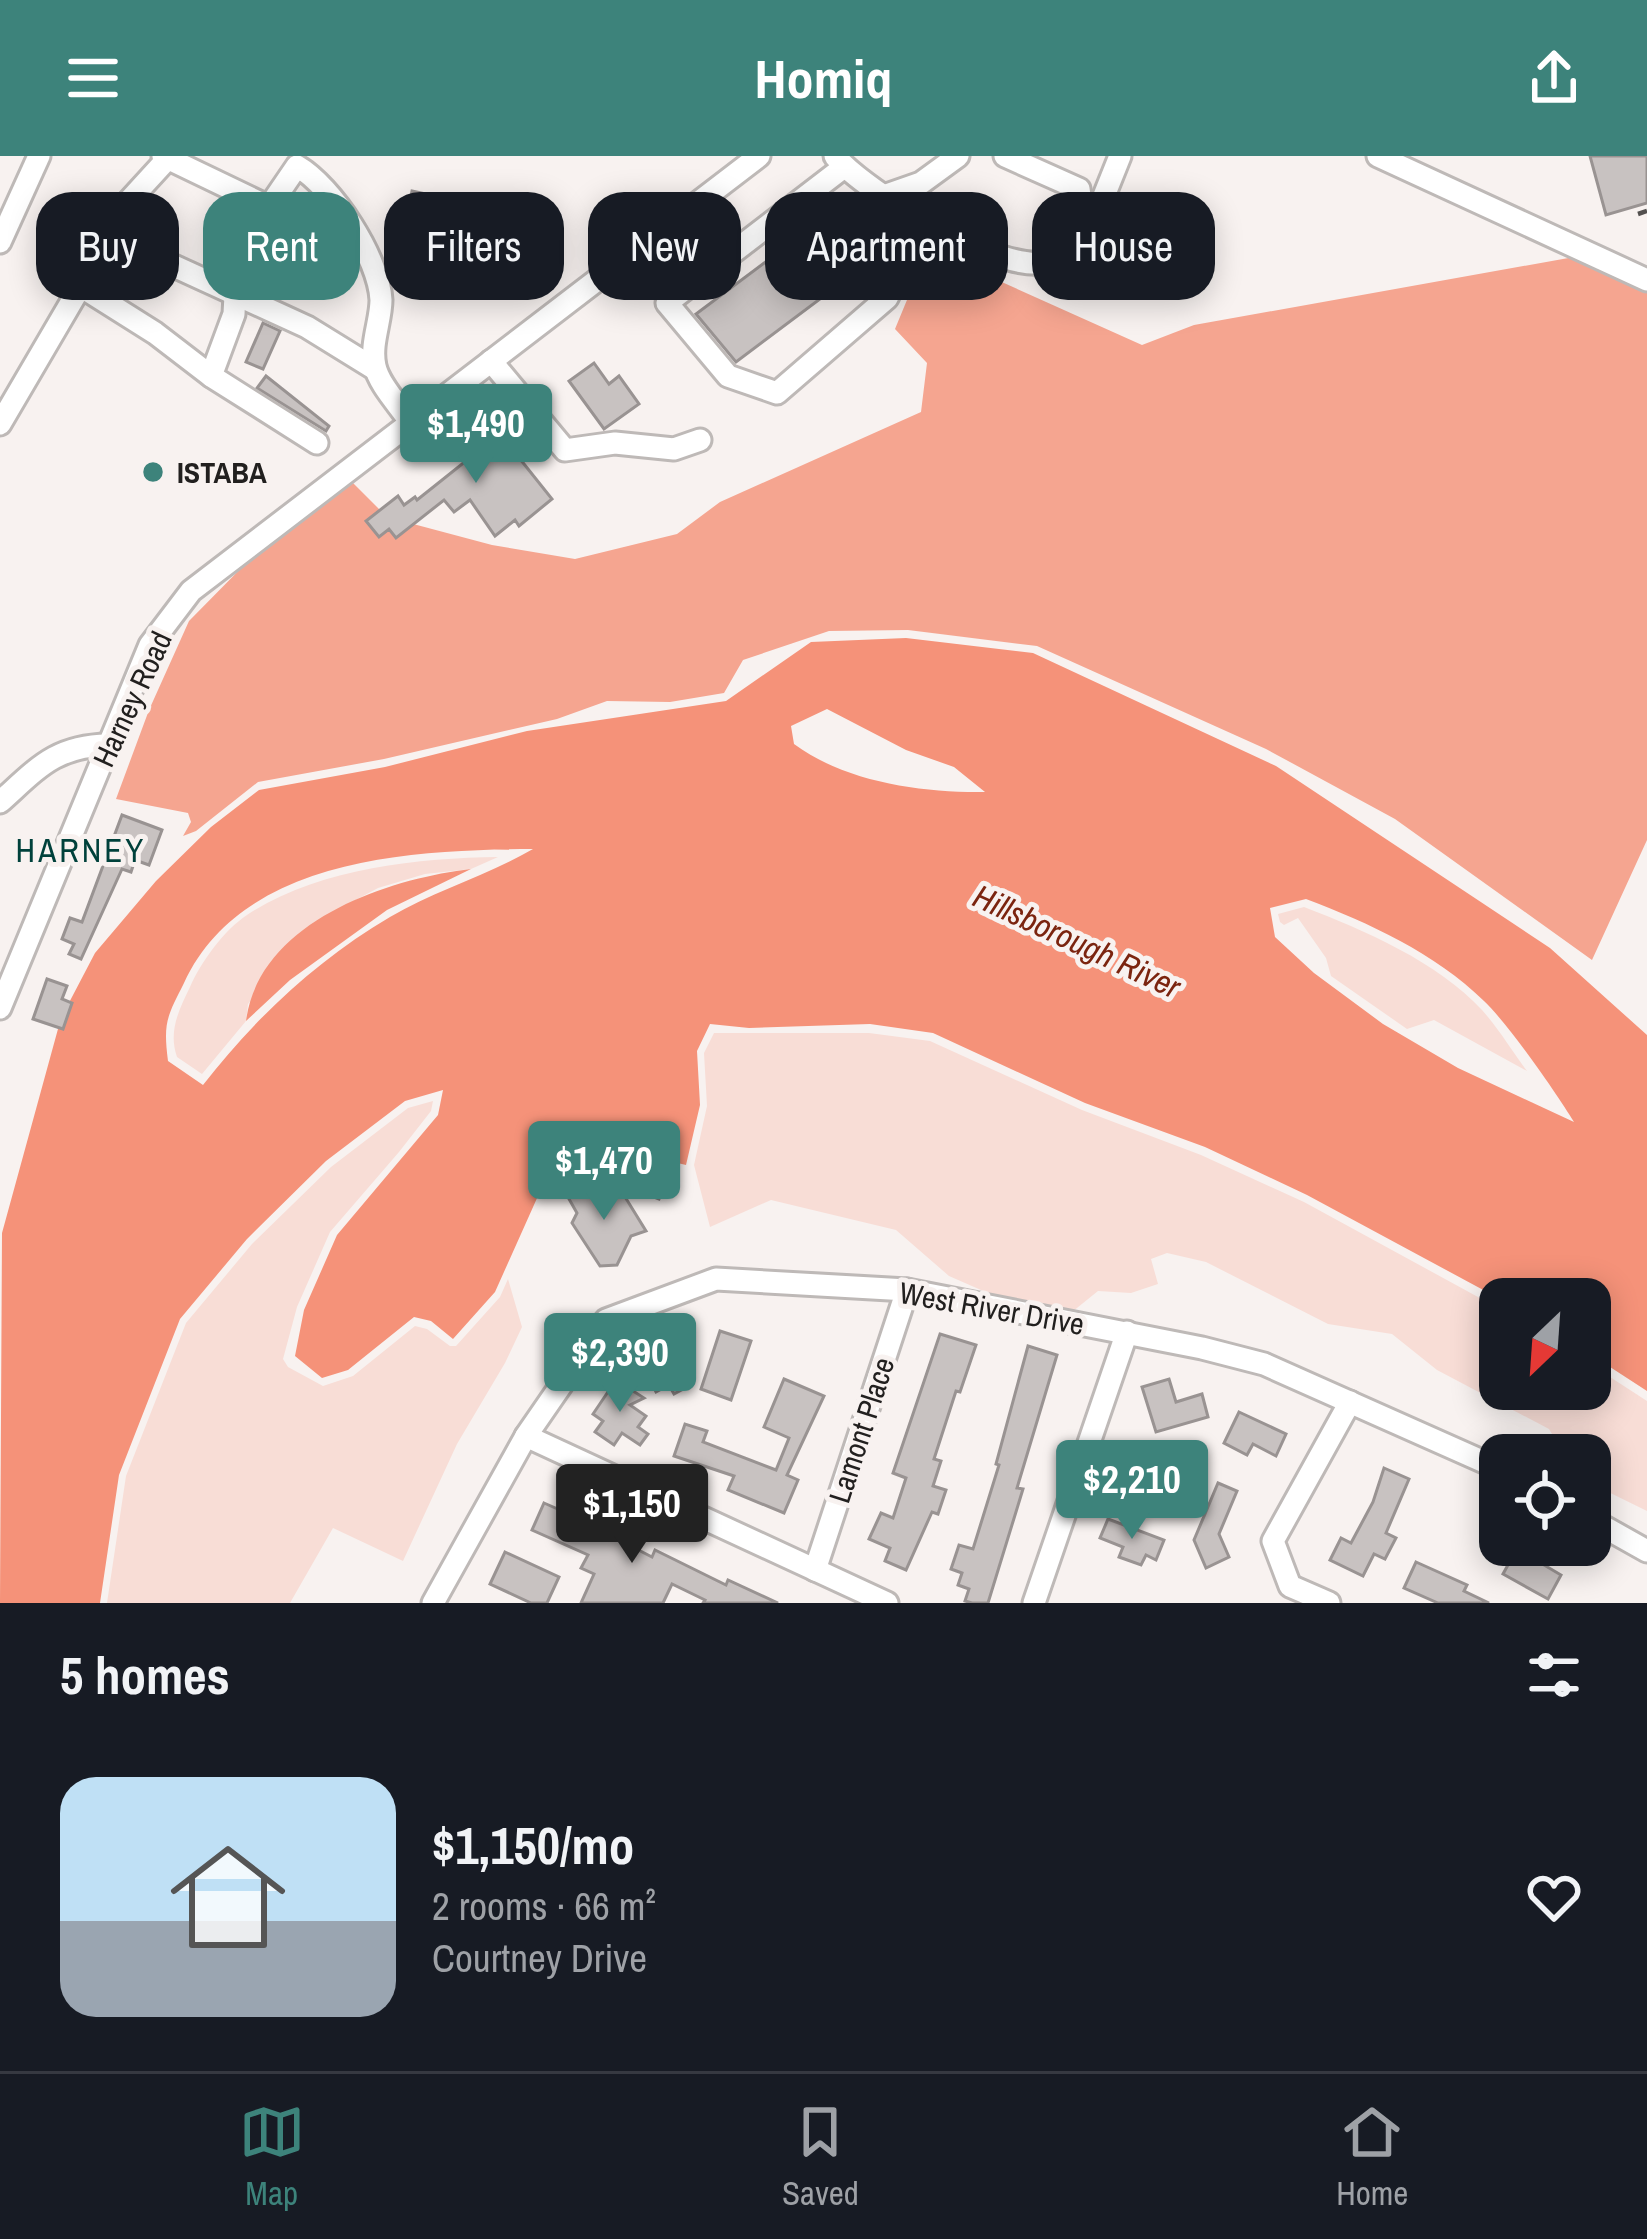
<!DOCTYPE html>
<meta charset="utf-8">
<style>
body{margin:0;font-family:"Archivo Narrow",sans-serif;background:#242831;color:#f1f3f6;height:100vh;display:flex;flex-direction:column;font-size:45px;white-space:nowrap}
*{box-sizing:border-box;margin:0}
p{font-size:39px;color:#9ea1a6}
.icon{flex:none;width:66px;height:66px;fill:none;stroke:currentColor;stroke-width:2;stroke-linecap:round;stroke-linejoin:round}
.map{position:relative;height:1447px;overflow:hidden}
.side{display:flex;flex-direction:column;background:#171b24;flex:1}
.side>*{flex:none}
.hud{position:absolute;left:36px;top:36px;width:1575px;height:108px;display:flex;gap:24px}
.needle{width:78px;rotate:205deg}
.tools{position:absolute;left:1479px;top:1122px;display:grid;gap:24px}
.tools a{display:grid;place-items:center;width:132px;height:132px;border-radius:24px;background:#171b24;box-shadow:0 6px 30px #0003;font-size:60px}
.price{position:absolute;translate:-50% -102px;padding:0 27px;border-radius:12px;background:#3d837b;color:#fff;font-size:39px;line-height:78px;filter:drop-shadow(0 3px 6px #0008)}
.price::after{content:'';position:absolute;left:50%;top:72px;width:36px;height:27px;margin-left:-18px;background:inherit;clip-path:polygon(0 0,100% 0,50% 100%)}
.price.active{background:#222;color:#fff}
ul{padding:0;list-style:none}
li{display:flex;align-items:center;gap:36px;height:300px;padding:0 60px}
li+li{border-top:3px solid #363941}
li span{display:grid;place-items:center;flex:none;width:336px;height:240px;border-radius:36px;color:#555}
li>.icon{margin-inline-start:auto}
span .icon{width:144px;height:144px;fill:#fffc;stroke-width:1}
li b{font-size:51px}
h2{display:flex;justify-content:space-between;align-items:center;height:144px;padding:0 60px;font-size:51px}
.chip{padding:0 42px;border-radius:36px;background:#171b24;box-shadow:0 6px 30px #0003;font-size:42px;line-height:108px}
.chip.active{background:#3d837b;color:#fff}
header{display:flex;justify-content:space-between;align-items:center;height:156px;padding:0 60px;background:#3d837b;color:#fff;font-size:54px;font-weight:700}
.dock{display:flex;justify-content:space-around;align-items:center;height:168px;border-top:3px solid #363941;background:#171b24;font-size:33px;color:#9ea1a6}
.dock a{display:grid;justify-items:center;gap:6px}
.dock .active{color:#3d837b}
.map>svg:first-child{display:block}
.green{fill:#f8ddd6}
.forest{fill:#f5a590}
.water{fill:#f59279;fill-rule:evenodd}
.building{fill:#c8c2c1;stroke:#999392;stroke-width:3}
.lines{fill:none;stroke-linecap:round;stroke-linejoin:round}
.minor-casing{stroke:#beb9b7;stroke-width:27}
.minor{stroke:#fff;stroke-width:21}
.rail{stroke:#53504f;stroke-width:4.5;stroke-dasharray:24 12;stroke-linecap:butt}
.poi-dot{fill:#3d837b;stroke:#f8f2f0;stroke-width:4.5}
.labels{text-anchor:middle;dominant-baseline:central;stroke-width:10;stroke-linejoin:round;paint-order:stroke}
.poi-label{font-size:30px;font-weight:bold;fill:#22201f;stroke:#f8f2f0;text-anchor:start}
.street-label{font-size:30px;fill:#22201f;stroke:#f8f2f0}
.neighbourhood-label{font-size:33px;letter-spacing:3px;fill:#00413b;stroke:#f8f2f0}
.water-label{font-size:33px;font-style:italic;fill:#7b240f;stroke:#f8f2f0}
</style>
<header><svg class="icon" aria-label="menu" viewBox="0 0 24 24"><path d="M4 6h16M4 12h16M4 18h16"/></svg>Homiq<svg class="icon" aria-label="share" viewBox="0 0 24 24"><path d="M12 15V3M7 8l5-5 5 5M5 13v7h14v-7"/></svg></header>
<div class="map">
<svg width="1647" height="1447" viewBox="0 0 1647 1447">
<rect width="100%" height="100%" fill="#f8f2f0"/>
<!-- green -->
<g class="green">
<path d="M498 701 471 713 425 718 378 732 313 767 248 848 246 865 202 918 177 901C168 875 179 854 190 831 201 806 224 774 247 759 316 713 417 702 498 701Z"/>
<path d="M1304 751C1364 774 1438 806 1482 854 1499 873 1512 895 1527 915L1434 864 1407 873 1331 820 1326 802 1298 762 1284 769 1280 766 1278 758Z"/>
<path d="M714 877H869L930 885 1082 954 1201 999 1304 1046 1500 1153V1233H1590V1208L1647 1245V1355L1590 1327V1299H1565L1549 1273 1437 1214 1392 1178 1328 1168 1206 1106 1167 1097 1151 1103 1158 1128 1131 1137 1098 1135 1072 1156 997 1141 949 1120 896 1074 771 1044 710 1071 694 1009 707 950 704 897Z"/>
<path d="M433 945 431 955 399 996 330 1076 297 1151 283 1203 288 1211 323 1230 353 1220 415 1170 427 1173 450 1190H456L500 1141 508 1123 522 1171 505 1207 457 1288 403 1405 333 1372 290 1447H107L126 1320 186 1167 252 1088 331 1011 408 952Z"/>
</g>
<!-- forest -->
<path class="forest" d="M928 93 1142 189 1194 169 1574 101 1647 135V684L1592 804 1395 663 1266 593 1037 490 908 474 829 475 743 504 724 537 670 546 607 545 557 563 384 603 258 626 196 675 183 680 191 666 188 657 116 643 149 554 189 465 261 392 350 324 387 361 492 389 575 403 677 378 720 346 921 256 927 207 895 173Z"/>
<!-- water -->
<g class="water">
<path d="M906 482 1033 497 1276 610 1550 792 1647 879V1235L1590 1198V1143H1500L1307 1039 1205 991 1085 947 933 877 870 868 749 872 710 868 697 895 700 949 686 1009 606 990 552 986 542 1031 495 1136 453 1183 431 1165 414 1161 348 1214 322 1222 295 1200 304 1154 337 1079 438 959 443 934 405 945 326 1005 247 1083 180 1163 119 1319 100 1447H0L2 1077 61 862 95 797 156 725 211 671 259 634 385 611 527 575 726 545 811 486ZM827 553 906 594 954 611 985 636C922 637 845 626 794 588L791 570ZM533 693C488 719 436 734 390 761 317 804 255 862 203 929L168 905C163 866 167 861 184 827 242 701 413 694 533 693ZM1306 743C1369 767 1435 797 1484 845 1509 869 1555 935 1574 966L1458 912 1383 868 1314 817 1275 781 1270 752Z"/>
<path d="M471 713 387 754 290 824 246 865C259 766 386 723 471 713Z"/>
</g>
<!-- building -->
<g class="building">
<path d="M1590 0H1647V47L1606 59Z"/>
<path d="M412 35 453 44 441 103 400 94Z"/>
<path d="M811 72 848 122 736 206 696 158Z"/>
<path d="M263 167 280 175 263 213 246 206Z"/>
<path d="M594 207 609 228 619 220 639 248 604 273 569 225Z"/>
<path d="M266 220 329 270 326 275 257 232Z"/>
<path d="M494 252 509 270 500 278 552 343 519 370 515 364 495 380 470 344 454 356 444 344 396 382 389 373 379 381 366 365 398 340 404 349 415 341 417 344 481 293 466 274Z"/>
<path d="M122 659 162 674 149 709 135 704 131 716 122 713 81 803 69 798 74 788 62 783 70 762 82 766Z"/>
<path d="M47 823 67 830 62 843 72 847 63 873 33 863Z"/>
<path d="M625 997 644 1029 651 1011 669 1018 659 1043 621 1028 624 1022 618 1011Z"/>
<path d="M577 1026 587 1030 592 1038 622 1036 646 1075 631 1080 617 1109 600 1110 572 1067 577 1057 569 1043Z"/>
<path d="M720 1175 751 1185 731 1244 701 1233Z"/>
<path d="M940 1178 976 1189 960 1236 956 1235 934 1303 941 1305 933 1330 946 1334 938 1358 932 1356 906 1414 885 1405 890 1392 869 1383 881 1357 893 1362 906 1322 893 1317Z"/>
<path d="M1028 1190 1057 1199 1017 1332 1023 1333 988 1447H972L965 1445 969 1433 958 1429 962 1417 951 1413 959 1389 973 1393 999 1309 996 1308Z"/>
<path d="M674 1202 689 1230 674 1238 669 1229 656 1236 646 1216Z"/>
<path d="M784 1223 824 1240 787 1319 798 1324 784 1357 728 1334 734 1320 674 1300 685 1268 707 1275 703 1286 776 1314 789 1282 764 1271Z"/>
<path d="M1169 1223 1176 1246 1202 1238 1208 1261 1156 1276 1142 1231Z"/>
<path d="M616 1224 644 1242 630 1249 646 1260 638 1271 648 1278 640 1289 622 1277 614 1289 595 1276 603 1265 593 1258Z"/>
<path d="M1239 1256 1286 1278 1276 1300 1253 1288 1247 1299 1224 1287Z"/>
<path d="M1384 1312 1409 1323 1386 1377 1396 1382 1385 1403 1374 1398 1363 1420 1330 1404 1341 1382 1351 1387 1373 1346Z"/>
<path d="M1218 1327 1237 1335 1219 1378 1229 1401 1206 1412 1194 1384Z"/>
<path d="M544 1347 601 1372 605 1363 628 1374 623 1386 652 1401 655 1394 726 1429 728 1424 778 1447H703L705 1444 672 1428 663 1447H581L594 1418 581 1412 588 1399 532 1374Z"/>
<path d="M1108 1363 1164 1384 1156 1404 1146 1399 1141 1409 1119 1401 1123 1391 1100 1382Z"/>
<path d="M1519 1389H1537L1545 1394 1539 1406 1561 1419 1548 1443 1503 1418Z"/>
<path d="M505 1396 559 1421 547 1447H531L490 1428Z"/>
<path d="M1416 1406 1467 1429 1464 1435 1489 1447H1438L1404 1432Z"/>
</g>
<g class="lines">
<defs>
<g id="minor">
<path d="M163 0 269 51 236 120 234 158 211 220 317 287"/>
<path d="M170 0 115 60 86 121 90 136 155 177 211 220"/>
<path d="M835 0C865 36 1005 122 1050 105 1062 100 1068 88 1074 77 1082 60 1082 52 1079 33L1005 0"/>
<path d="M1378 0 1647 124"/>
<path d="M844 11 667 147 728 220 777 237 887 142 925 67"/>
<path d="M881 41 921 27 958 0"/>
<path d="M269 51 297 10C332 30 379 102 381 144 381 165 370 188 375 210 379 229 400 250 410 266"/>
<path d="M1083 58 1102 45 1120 0"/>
<path d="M104 78 307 171 375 213"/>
<path d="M0 86 39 0"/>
<path d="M491 205 565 294 615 287 674 293 700 284"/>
<path d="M0 268 86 121"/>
<path d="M0 646C38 612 55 590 108 589"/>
<path d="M0 852 150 489 191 435 759 0"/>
<path d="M526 1280 887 1447"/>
<path d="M1590 1363 1647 1395"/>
<path d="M815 1414 907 1134"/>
<path d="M433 1447 526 1280 606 1164 716 1123 907 1134 1202 1192 1264 1208 1500 1313"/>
<path d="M1034 1447 1127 1176"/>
<path d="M1329 1447 1290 1430 1273 1385 1350 1246"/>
</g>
</defs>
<!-- minor casing -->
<use href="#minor" class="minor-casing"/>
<!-- minor -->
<use href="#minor" class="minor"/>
<!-- rail -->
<path class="rail" d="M1638 58 1647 55"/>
</g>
<!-- markers -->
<circle class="poi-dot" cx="153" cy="316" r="12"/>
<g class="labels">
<!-- poi labels -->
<g class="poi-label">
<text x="177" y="316">ISTABA</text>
</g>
<!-- street labels -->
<g class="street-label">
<text transform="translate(132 543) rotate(-65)">Harney Road</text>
<text transform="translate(992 1152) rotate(10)">West River Drive</text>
<text transform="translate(861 1274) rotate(-72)">Lamont Place</text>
</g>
<!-- neighbourhood labels -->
<g class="neighbourhood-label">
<text x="81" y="694">HARNEY</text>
</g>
<!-- water labels -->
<g class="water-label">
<text transform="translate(1077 785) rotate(25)">Hillsborough River</text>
</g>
</g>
</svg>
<div class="tools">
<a><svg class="needle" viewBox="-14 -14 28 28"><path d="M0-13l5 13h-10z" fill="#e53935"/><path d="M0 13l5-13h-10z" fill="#9ea1a6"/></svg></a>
<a><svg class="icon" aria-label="locate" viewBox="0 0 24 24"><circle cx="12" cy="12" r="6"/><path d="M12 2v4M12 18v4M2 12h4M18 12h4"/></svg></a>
</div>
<b class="price" style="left:476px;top:330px">$1,490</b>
<b class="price" style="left:604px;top:1067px">$1,470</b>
<b class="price" style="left:620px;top:1259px">$2,390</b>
<b class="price" style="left:1132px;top:1386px">$2,210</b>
<b class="price active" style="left:632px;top:1410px">$1,150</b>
<div class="hud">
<a class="chip">Buy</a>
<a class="chip active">Rent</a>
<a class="chip">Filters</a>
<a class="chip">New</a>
<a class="chip">Apartment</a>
<a class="chip">House</a>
</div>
</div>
<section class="side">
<h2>5 homes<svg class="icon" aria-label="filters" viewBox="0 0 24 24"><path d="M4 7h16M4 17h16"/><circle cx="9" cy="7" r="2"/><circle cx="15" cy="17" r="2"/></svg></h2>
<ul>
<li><span style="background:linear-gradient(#bfe0f5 60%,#9aa5b1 0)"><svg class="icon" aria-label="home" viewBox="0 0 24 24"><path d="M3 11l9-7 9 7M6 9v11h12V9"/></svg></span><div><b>$1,150/mo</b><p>2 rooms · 66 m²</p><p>Courtney Drive</p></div><svg class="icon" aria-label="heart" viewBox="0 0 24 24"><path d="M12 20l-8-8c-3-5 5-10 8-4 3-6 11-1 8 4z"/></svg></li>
</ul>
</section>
<nav class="dock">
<a class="active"><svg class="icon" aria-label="map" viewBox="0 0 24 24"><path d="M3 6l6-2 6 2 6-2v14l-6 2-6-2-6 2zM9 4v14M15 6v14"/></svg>Map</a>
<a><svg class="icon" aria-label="saved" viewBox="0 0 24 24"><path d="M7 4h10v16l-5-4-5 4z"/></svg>Saved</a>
<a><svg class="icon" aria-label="home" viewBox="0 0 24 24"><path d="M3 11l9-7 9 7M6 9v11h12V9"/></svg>Home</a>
</nav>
